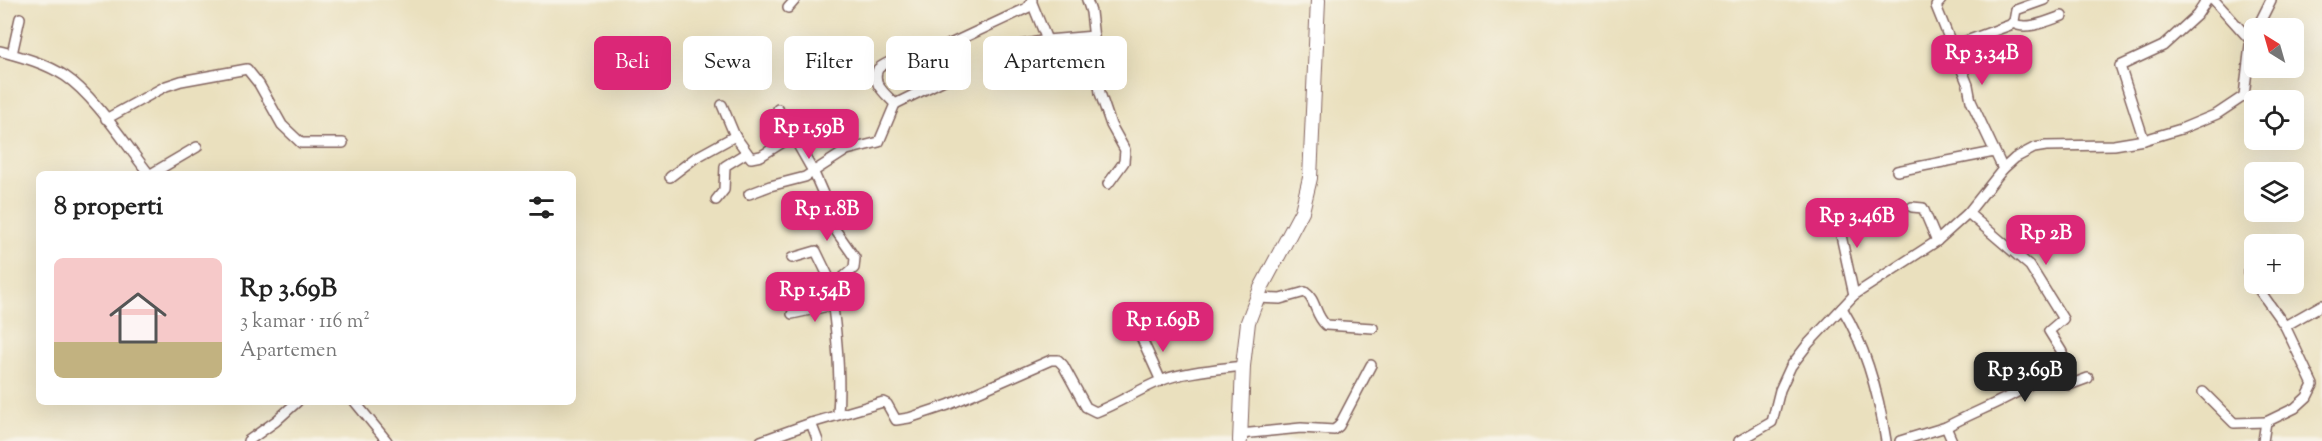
<!DOCTYPE html>
<html lang="id">
<meta charset="utf-8">
<style>
body{margin:0;font-family:"Sorts Mill Goudy",serif;background:#f2f2f2;color:#222;height:100vh;display:flex;flex-direction:column;font-size:22px;white-space:nowrap}
*{box-sizing:border-box;margin:0}
p{font-size:20px;color:#767676}
.icon{flex:none;width:33px;height:33px;fill:none;stroke:currentColor;stroke-width:2;stroke-linecap:round;stroke-linejoin:round}
.map{position:relative;flex:1;overflow:hidden}
.drawer{position:absolute;left:36px;top:171px;width:540px;height:234px;display:flex;flex-direction:column;background:#fff;border-radius:9px;box-shadow:0 6px 24px #0002}
.drawer>*{flex:none}
.hud{position:absolute;left:594px;top:36px;width:570px;height:54px;display:flex;gap:12px}
.needle{width:39px;rotate:323deg}
.buttons{position:absolute;left:2244px;top:18px;display:grid;gap:12px}
.buttons a{display:grid;place-items:center;width:60px;height:60px;border-radius:9px;background:#fff;box-shadow:0 6px 24px #0002;font-size:30px}
.price{position:absolute;translate:-50% -51px;padding:0 14px;border-radius:12px;background:#db2777;color:#fff;font-size:20px;line-height:39px;filter:drop-shadow(0 2px 3px #0008)}
.price::after{content:'';position:absolute;left:50%;top:36px;width:18px;height:14px;margin-left:-9px;background:inherit;clip-path:polygon(0 0,100% 0,50% 100%)}
.price.active{background:#222;color:#fff}
ul{padding:0;list-style:none}
li{display:flex;align-items:center;gap:18px;height:150px;padding:0 18px}
li+li{border-top:2px solid #e0e0e0}
li span{display:grid;place-items:center;flex:none;width:168px;height:120px;border-radius:9px;color:#555}
li>.icon{margin-inline-start:auto}
span .icon{width:72px;height:72px;fill:#fffc;stroke-width:1}
li b{font-size:26px}
h2{display:flex;justify-content:space-between;align-items:center;height:72px;padding:0 18px;font-size:26px}
.tag{padding:0 21px;border-radius:9px;background:#fff;box-shadow:0 6px 24px #0002;font-size:21px;line-height:54px}
.tag.active{background:#db2777;color:#fff}
.map>svg:first-child{display:block}
.lines{fill:none;stroke-linecap:round;stroke-linejoin:round}
.minor-casing{stroke:#82635e;stroke-width:12}
.primary-casing{stroke:#82635e;stroke-width:16}
.minor{stroke:#fff;stroke-width:9}
.primary{stroke:#fff;stroke-width:14}
</style>
<div class="map">
<svg width="2322" height="441" viewBox="0 0 2322 441">
<rect width="100%" height="100%" fill="#f7f3e8"/>
<filter id="ink" filterUnits="userSpaceOnUse"><feTurbulence type="fractalNoise" baseFrequency=".0167" numOctaves="2"/><feDisplacementMap in="SourceGraphic" scale="12" xChannelSelector="R" yChannelSelector="G"/><feConvolveMatrix kernelMatrix="1 2 1 2 8 2 1 2 1" color-interpolation-filters="sRGB"/></filter>
<filter id="wash" filterUnits="userSpaceOnUse"><feTurbulence type="fractalNoise" baseFrequency=".008" numOctaves="4" result="noise"/><feDisplacementMap in="SourceGraphic" scale="24" xChannelSelector="R" yChannelSelector="G"/><feGaussianBlur stdDeviation="1.35" result="paint"/><feColorMatrix in="noise" values="0 0 0 0 0 0 0 0 0 0 0 0 0 0 0 0 0 1.4 0 .05"/><feComposite in="paint" operator="in"/></filter>
<g filter="url(#wash)">
<rect width="100%" height="100%" fill="#eae0be"/>
</g>
<g filter="url(#ink)">
<g class="lines">
<defs>
<g id="minor">
<path d="M1087 0 1091 12 1100 93 1111 125 1125 150 1124 162 1108 184"/>
<path d="M1941 0 1936 6 1968 85 1971 101 2003 169"/>
<path d="M2214 0 2251 41"/>
<path d="M1032 3 1047 40"/>
<path d="M788 8 795 0"/>
<path d="M2013 23C2026 31 2048 21 2062 16"/>
<path d="M2257 28 2271 0"/>
<path d="M1021 45 1047 40 1094 36"/>
<path d="M1953 46 2010 25 2014 21 2016 10 2044 0"/>
<path d="M0 51C22 57 45 63 65 76 94 95 126 145 149 174"/>
<path d="M12 54 20 18"/>
<path d="M895 104 948 78 950 44 1027 8 1032 0"/>
<path d="M722 105 735 136 751 158 761 156 793 136 814 173 831 212 834 228 855 258 854 268 833 286 831 293C837 334 841 373 838 414"/>
<path d="M778 109 793 136"/>
<path d="M106 119 166 86 181 81 247 69 259 84 282 125 301 143H343"/>
<path d="M2144 140 2120 66 2163 46 2197 15 2207 0"/>
<path d="M1897 171 1994 152"/>
<path d="M151 174 197 147"/>
<path d="M670 177 695 158 735 136"/>
<path d="M749 194 770 186 805 177 847 150 879 142 895 104C886 94 871 84 878 69 891 56 931 54 950 44"/>
<path d="M716 200 724 190 725 166 746 153"/>
<path d="M1912 207 1923 208 1937 241"/>
<path d="M1835 208 1854 295"/>
<path d="M1968 213 2030 266 2063 319 2049 331 2062 352"/>
<path d="M792 258 816 251 833 286"/>
<path d="M2248 272 2254 282"/>
<path d="M2255 284 2285 326 2313 385 2307 397 2295 408 2266 422 2263 441"/>
<path d="M1257 298 1280 299 1305 292C1316 299 1315 316 1326 325L1373 328"/>
<path d="M1842 308C1866 347 1879 396 1886 441"/>
<path d="M792 314 833 305"/>
<path d="M2285 326 2322 305"/>
<path d="M1141 337 1161 381"/>
<path d="M2203 392 2234 423 2266 422"/>
<path d="M355 402 387 441"/>
<path d="M811 423 818 441"/>
<path d="M1946 427C1973 412 2003 402 2029 385 2038 379 2047 369 2058 371L2069 385 2088 378"/>
<path d="M1240 434 1301 428 1334 430 1339 426 1371 365"/>
<path d="M248 441 276 421 297 402"/>
<path d="M761 441 811 423 883 402 887 404 896 420 909 418 948 405 1051 360H1058L1063 365 1086 407 1096 412C1119 403 1138 390 1160 381 1181 372 1219 369 1243 366"/>
<path d="M1739 441 1772 422 1780 390 1791 366 1808 344 1854 295 1937 241 1968 213 2003 169 2015 158 2034 148 2046 146 2114 145 2144 140 2181 129 2217 114 2244 96 2250 45 2254 34"/>
<path d="M1900 441 1946 427 1952 441"/>
</g>
<path id="primary" d="M1240 441 1243 366 1248 322 1261 288 1302 211 1310 178 1318 0"/>
</defs>
<!-- minor casing -->
<use href="#minor" class="minor-casing"/>
<!-- primary casing -->
<use href="#primary" class="primary-casing"/>
<!-- minor -->
<use href="#minor" class="minor"/>
<!-- primary -->
<use href="#primary" class="primary"/>
</g>
</g>
</svg>
<div class="buttons">
<a><svg class="needle" viewBox="-14 -14 28 28"><path d="M0-13l5 13h-10z" fill="#e53935"/><path d="M0 13l5-13h-10z" fill="#767676"/></svg></a>
<a><svg class="icon" aria-label="locate" viewBox="0 0 24 24"><circle cx="12" cy="12" r="6"/><path d="M12 2v4M12 18v4M2 12h4M18 12h4"/></svg></a>
<a><svg class="icon" aria-label="layers" viewBox="0 0 24 24"><path d="M12 4l9 5-9 5-9-5zM3 14l9 5 9-5"/></svg></a>
<a>+</a>
</div>
<b class="price" style="left:1982px;top:86px">Rp 3.34B</b>
<b class="price" style="left:809px;top:160px">Rp 1.59B</b>
<b class="price" style="left:827px;top:242px">Rp 1.8B</b>
<b class="price" style="left:1857px;top:249px">Rp 3.46B</b>
<b class="price" style="left:2046px;top:266px">Rp 2B</b>
<b class="price" style="left:815px;top:323px">Rp 1.54B</b>
<b class="price" style="left:1163px;top:353px">Rp 1.69B</b>
<b class="price active" style="left:2025px;top:403px">Rp 3.69B</b>
<div class="hud">
<a class="tag active">Beli</a>
<a class="tag">Sewa</a>
<a class="tag">Filter</a>
<a class="tag">Baru</a>
<a class="tag">Apartemen</a>
</div>
<section class="drawer">
<h2>8 properti<svg class="icon" aria-label="filters" viewBox="0 0 24 24"><path d="M4 7h16M4 17h16"/><circle cx="9" cy="7" r="2"/><circle cx="15" cy="17" r="2"/></svg></h2>
<ul>
<li><span style="background:linear-gradient(#f6c9c9 70%,#c2b280 0)"><svg class="icon" aria-label="home" viewBox="0 0 24 24"><path d="M3 11l9-7 9 7M6 9v11h12V9"/></svg></span><div><b>Rp 3.69B</b><p>3 kamar · 116 m²</p><p>Apartemen</p></div></li>
</ul>
</section>
</div>
